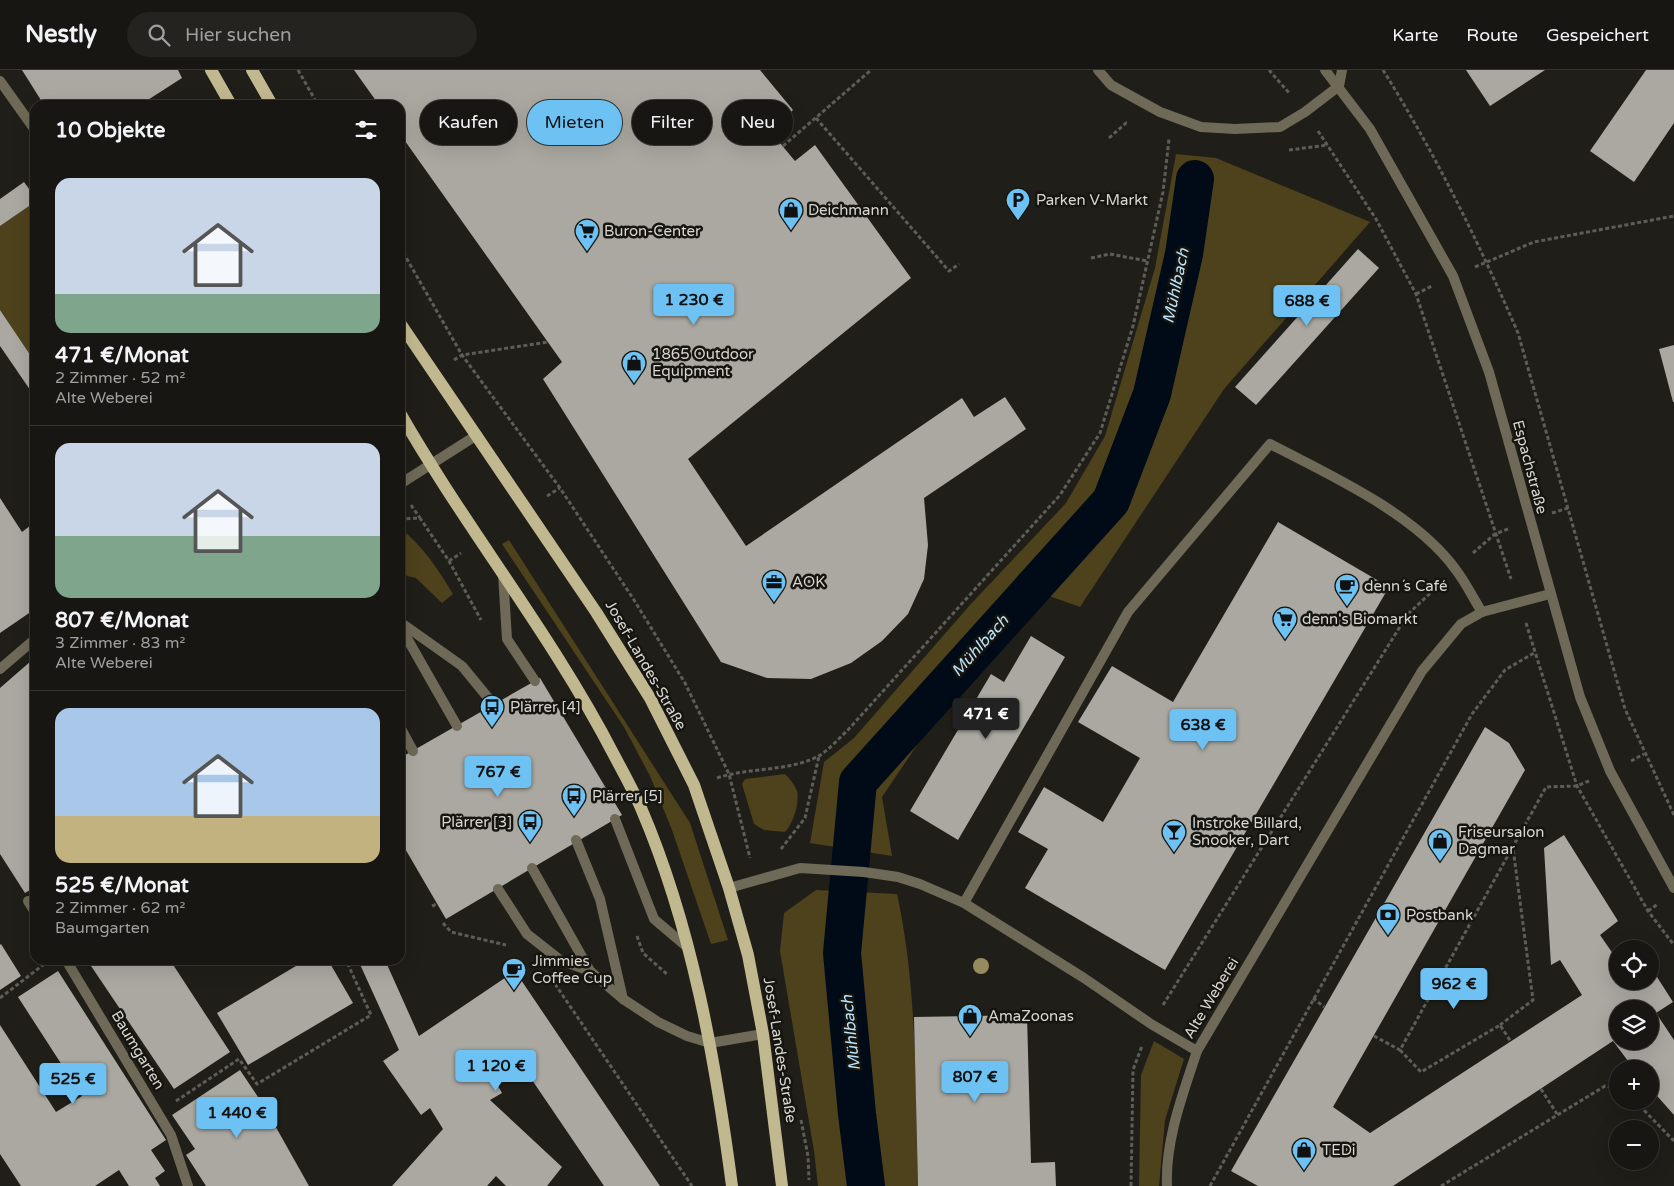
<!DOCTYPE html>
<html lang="de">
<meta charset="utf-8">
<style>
body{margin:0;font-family:"Varela Round",sans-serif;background:#252320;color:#f1f3f6;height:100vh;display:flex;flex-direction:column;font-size:19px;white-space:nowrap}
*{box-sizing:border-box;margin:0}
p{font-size:16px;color:#9f9f9f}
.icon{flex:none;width:28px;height:28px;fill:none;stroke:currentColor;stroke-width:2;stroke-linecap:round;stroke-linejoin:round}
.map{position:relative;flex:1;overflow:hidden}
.details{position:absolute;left:30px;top:30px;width:375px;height:865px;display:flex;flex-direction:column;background:#181612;border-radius:15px;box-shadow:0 5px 20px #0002,0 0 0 1px #363532}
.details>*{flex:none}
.banner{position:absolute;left:420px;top:30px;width:475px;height:45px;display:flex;gap:10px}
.controls{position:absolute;left:1609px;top:870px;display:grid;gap:10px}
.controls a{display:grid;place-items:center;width:50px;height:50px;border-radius:50%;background:#181612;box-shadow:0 5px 20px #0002,0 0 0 1px #363532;font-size:25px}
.price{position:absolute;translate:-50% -42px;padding:0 11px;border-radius:5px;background:#6dc2f3;color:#111;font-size:16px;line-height:32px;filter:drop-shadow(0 1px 2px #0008)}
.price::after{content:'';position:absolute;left:50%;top:30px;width:15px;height:11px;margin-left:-8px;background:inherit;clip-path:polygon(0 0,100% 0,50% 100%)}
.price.selected{background:#222;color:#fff}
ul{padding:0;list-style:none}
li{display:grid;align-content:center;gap:10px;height:265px;padding:0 25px}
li+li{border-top:1px solid #363532}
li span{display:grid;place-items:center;height:155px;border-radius:15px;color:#555}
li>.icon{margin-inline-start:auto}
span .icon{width:90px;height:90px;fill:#fffc;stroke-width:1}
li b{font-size:21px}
h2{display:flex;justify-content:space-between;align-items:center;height:60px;padding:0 25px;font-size:21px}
.tag{padding:0 18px;border-radius:22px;background:#181612;box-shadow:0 5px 20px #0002,0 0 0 1px #363532;font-size:18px;line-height:45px}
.tag.selected{background:#6dc2f3;color:#111}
header{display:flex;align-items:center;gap:30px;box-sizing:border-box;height:70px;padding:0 25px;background:#181612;border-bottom:1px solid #363532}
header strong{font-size:24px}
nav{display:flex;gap:28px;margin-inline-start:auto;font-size:18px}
.search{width:350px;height:45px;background:#252320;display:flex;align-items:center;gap:12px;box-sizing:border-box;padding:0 18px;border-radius:28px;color:#9f9f9f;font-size:19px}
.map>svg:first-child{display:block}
.green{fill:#4d421b}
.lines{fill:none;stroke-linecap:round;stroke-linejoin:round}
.canal{stroke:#000b17;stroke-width:38}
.building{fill:#aaa8a1;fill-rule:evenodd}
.path{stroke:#5f5d58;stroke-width:3;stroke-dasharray:4 2.5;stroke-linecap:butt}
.service{stroke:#6f6a57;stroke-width:10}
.minor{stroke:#6f6a57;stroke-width:10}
.primary{stroke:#c2b890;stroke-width:12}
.tree{fill:#968a5f}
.labels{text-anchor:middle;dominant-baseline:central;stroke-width:5;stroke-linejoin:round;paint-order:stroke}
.poi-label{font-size:15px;fill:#d7d6d2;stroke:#16150f;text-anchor:start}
.street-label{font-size:15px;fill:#d7d6d2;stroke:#16150f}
.water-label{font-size:16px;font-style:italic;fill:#b9e3fd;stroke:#16150f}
</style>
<header>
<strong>Nestly</strong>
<div class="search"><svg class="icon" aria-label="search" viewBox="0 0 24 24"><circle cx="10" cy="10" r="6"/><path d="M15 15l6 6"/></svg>Hier suchen</div>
<nav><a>Karte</a><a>Route</a><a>Gespeichert</a></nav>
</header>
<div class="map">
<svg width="1674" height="1116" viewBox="0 0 1674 1116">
<rect width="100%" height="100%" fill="#201e18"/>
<!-- green -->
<g class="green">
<path d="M1176 84 1216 88 1370 152 1224 319 1080 537 1038 522 971 595 882 727 892 786 810 773 824 692 854 668 970 535 1066 433 1105 366 1155 198Z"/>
<path d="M35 132V292L0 240V156Z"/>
<path d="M400 458C423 476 438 499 453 524L442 533 416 508 407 506 400 495Z"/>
<path d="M509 470 690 753 728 870 711 874 672 760 650 706 624 657 502 474Z"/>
<path d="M785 704C790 709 794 714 797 721 800 732 793 754 785 762L764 760 754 754 742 714 745 709Z"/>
<path d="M816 820 897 824C918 920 915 1019 918 1116H818L814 1081 780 881 784 843Z"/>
<path d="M1154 971 1184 989 1165 1050 1159 1116H1139L1141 1005Z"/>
</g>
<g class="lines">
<!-- canal -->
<path class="canal" d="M866 1116 857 1044 842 883 858 712 1111 431 1152 324 1184 184 1195 109"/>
</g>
<!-- building -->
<g class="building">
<path d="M22 0H178L182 8 140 35H44Z"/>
<path d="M354 0H760L793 40 770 61 795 91 815 75 911 208 688 389 746 476 962 328 974 347 1005 327 1026 359 924 428 928 475 924 509 908 544 882 571 851 593 811 609 767 608 721 592 543 309 562 292 400 64V35H379Z"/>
<path d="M1466 0H1545L1490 36Z"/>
<path d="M1646 0H1674V53L1634 112 1590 81Z"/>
<path d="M24 112 35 127V132L0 156V129Z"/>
<path d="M1358 179 1379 198 1256 335 1235 317Z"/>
<path d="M0 240 35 292V327L0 276Z"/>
<path d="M1674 275V332H1673L1659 279Z"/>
<path d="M0 428 22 462 35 452V539L0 563Z"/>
<path d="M1278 452 1389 517 1165 900 1025 818 1048 779 1018 762 1044 717 1103 752 1140 688 1078 652 1112 596 1173 632Z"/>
<path d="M1031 566 1065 587 958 770 910 741 991 604 1004 612Z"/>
<path d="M31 591 35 596V817L25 823 0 784V618Z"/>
<path d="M540 608 622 745 446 849 400 770V688Z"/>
<path d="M1485 657 1509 673 1525 700 1333 1037 1370 1063 1582 925 1560 890 1551 895 1544 778 1564 765 1618 851 1600 865 1618 891V911H1650V896L1673 932 1656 943 1674 970V1045L1650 1018V999H1634L1613 971 1393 1116H1258L1231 1101ZM1618 939H1650V971H1618Z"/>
<path d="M1 874 21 906 0 920V875Z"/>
<path d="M87 890H170L230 982 174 1019Z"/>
<path d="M306 890H328L353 933 248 995 217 943Z"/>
<path d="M358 890H385L419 966 515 901 660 1116H604L513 982 488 999 502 1023 490 1030 562 1097 547 1116H506L496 1106 487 1116H392L443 1059 430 1038 421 1045 383 991 399 980Z"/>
<path d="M58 901 166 1070 151 1080 165 1101 155 1108 160 1116H129L119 1100 95 1116H21L0 1084V955L56 1042 82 1026 18 927Z"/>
<path d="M1027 945 1031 1093 1055 1092 1056 1116H918L914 947Z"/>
<path d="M240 1000 264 1036 309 1116H206L186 1085 195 1079 172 1045Z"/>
</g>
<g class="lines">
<!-- path -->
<g class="path">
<path d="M298 0 318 35"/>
<path d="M1269 0 1290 24"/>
<path d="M1383 0C1435 83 1479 173 1518 263L1625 639 1674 745"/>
<path d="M816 48 949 201 959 194"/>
<path d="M1318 61 1376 149 1416 224 1511 509"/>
<path d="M1109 68 1126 53 1129 54"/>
<path d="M783 76 871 0"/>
<path d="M1289 80 1328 75"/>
<path d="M400 177 462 285 560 418 634 530 685 613 729 704 750 788"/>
<path d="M1091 188 1110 184 1147 191"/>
<path d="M1475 197 1534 172 1674 146"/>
<path d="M1416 224 1432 216"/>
<path d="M454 290 462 285 548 272"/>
<path d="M547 426 560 418"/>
<path d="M411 435 420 448"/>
<path d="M1552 443 1568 438"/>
<path d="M400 449 420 448 449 491 481 550"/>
<path d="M1473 483 1495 464 1508 459"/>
<path d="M449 491 461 483"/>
<path d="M1526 553 1577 716 1648 841 1674 875"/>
<path d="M1631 691 1644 684"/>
<path d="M717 708C750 697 785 702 817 687 828 681 838 669 847 661L1060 425 1100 363 1133 256 1163 122 1169 69"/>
<path d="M781 779 805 748 819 686"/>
<path d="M432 836 437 834"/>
<path d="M1648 841 1658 834"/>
<path d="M443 853 451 862 506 875"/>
<path d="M637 866 643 883 668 905"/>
<path d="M555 914 692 1116"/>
<path d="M0 928 43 895"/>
<path d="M1313 928 1324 937"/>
<path d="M1163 935 1408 544 1439 515"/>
<path d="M1500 955 1533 930 1513 778"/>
<path d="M1374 966 1400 980 1546 717 1577 716 1589 711"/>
<path d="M1400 980 1421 1002 1500 955 1511 972"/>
<path d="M1541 1019 1557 1044"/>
<path d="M176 1031 239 989 257 1014 371 945 346 890"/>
<path d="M1635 1031 1674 1071"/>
<path d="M801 1050 808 1086 809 1110"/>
<path d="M1131 1116 1133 1000 1142 976"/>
<path d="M1210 1116 1472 644 1505 600 1534 583"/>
<path d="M1441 1116 1605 1016 1618 1019"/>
</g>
<!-- service -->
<g class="service">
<path d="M1098 0 1111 15 1160 42 1201 57 1235 59 1280 57 1305 42 1339 16"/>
<path d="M503 504 507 569 535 611"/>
<path d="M400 552 462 596 494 635"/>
<path d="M400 556 457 656"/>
<path d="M400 657 413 681"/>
<path d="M615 749 654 849 687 877"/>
<path d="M576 770 600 829 623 929"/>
<path d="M532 798 590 901"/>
<path d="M498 819 527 864 560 890 590 901 623 929 658 952 687 966 710 973 763 964"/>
<path d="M964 833 1128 542 1270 374C1330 405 1416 444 1456 500 1466 513 1473 528 1482 542"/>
<path d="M1167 1116C1165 1070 1183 1024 1197 981"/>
</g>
<!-- minor -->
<g class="minor">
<path d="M1325 0 1370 59 1453 206 1489 302 1580 627 1610 701 1674 818"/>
<path d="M0 11 35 60"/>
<path d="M1339 16 1342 0"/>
<path d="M400 414 477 365"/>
<path d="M0 599 35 569"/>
<path d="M729 818 800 798 864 802 898 807 920 814 964 833 1084 908 1151 954 1197 981 1422 601 1461 554 1482 542 1550 524"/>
<path d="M28 831 35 842"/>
<path d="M66 890 171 1065 188 1116"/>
</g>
<!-- primary -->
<g class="primary">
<path d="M211 0 231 35"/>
<path d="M252 0 272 35"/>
<path d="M400 253 596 542 650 628 694 715 729 818 748 885 763 964 782 1116"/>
<path d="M400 343C467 460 552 565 614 685 623 702 633 720 641 738 692 857 715 988 732 1116"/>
</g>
</g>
<!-- trees -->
<circle class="tree" cx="981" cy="896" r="8"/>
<!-- icons -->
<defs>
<symbol id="parking-pin" viewBox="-11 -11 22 30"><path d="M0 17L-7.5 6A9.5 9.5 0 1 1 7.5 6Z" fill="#6dc2f3" stroke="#16150f"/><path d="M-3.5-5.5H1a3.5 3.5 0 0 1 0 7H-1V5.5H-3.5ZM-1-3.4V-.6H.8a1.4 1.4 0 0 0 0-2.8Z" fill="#111"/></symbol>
<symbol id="shop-pin" viewBox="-11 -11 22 30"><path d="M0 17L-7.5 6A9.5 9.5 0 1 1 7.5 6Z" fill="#6dc2f3" stroke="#16150f"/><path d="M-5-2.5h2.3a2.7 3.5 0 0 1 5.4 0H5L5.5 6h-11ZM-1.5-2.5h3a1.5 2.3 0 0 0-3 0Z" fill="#111"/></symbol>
<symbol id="supermarket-pin" viewBox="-11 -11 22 30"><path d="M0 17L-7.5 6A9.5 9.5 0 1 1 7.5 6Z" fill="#6dc2f3" stroke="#16150f"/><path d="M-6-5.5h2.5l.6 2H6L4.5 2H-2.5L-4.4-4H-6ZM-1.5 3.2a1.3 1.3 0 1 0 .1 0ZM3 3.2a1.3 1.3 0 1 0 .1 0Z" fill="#111"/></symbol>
<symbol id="office-pin" viewBox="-11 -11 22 30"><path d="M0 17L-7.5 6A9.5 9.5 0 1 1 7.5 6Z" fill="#6dc2f3" stroke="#16150f"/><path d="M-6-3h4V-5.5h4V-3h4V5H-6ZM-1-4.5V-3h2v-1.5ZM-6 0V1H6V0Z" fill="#111"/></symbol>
<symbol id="cafe-pin" viewBox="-11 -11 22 30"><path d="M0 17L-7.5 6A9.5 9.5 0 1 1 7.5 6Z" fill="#6dc2f3" stroke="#16150f"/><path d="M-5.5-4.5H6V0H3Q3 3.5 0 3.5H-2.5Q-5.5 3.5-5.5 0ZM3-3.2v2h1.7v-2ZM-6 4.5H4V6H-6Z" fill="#111"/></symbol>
<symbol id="bus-pin" viewBox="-11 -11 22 30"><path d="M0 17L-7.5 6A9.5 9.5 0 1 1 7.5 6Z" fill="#6dc2f3" stroke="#16150f"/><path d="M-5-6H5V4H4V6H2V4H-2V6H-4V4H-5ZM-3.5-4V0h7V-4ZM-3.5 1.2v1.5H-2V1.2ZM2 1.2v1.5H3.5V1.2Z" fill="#111"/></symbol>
<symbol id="bar-pin" viewBox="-11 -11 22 30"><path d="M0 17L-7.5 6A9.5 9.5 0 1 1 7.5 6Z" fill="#6dc2f3" stroke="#16150f"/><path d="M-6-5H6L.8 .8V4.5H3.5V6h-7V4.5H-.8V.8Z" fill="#111"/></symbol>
<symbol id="bank-pin" viewBox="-11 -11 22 30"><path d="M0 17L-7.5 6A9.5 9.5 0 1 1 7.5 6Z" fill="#6dc2f3" stroke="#16150f"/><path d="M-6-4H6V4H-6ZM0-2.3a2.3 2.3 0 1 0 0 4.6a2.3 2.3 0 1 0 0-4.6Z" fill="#111"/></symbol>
</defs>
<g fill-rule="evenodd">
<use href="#parking-pin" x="1004" y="116" width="28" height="38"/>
<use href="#shop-pin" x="777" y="126" width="28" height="38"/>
<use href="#supermarket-pin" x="573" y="147" width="28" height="38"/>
<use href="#shop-pin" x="620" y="279" width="28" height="38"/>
<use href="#office-pin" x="760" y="498" width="28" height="38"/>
<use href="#cafe-pin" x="1333" y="502" width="28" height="38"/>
<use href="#supermarket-pin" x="1271" y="535" width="28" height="38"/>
<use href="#bus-pin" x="478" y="623" width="28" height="38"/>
<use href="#bus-pin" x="560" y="712" width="28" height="38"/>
<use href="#bus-pin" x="516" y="738" width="28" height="38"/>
<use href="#bar-pin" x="1160" y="748" width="28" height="38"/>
<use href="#shop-pin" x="1426" y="757" width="28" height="38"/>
<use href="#bank-pin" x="1374" y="831" width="28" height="38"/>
<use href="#cafe-pin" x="500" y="886" width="28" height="38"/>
<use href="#shop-pin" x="956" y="932" width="28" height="38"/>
<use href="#shop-pin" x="1290" y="1066" width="28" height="38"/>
</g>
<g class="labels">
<!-- poi labels -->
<g class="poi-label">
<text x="1036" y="130">Parken V-Markt</text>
<text x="808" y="140">Deichmann</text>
<text x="604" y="161">Buron-Center</text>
<text x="652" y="284">1865 Outdoor<tspan x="652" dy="17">Equipment</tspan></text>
<text x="792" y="512">AOK</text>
<text x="1364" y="516">denn´s Café</text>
<text x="1302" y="549">denn's Biomarkt</text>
<text x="510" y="637">Plärrer [4]</text>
<text x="592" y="726">Plärrer [5]</text>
<text x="512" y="752" text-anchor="end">Plärrer [3]</text>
<text x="1192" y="753">Instroke Billard,<tspan x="1192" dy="17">Snooker, Dart</tspan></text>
<text x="1458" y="762">Friseursalon<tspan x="1458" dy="17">Dagmar</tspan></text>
<text x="1406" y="845">Postbank</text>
<text x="532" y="891">Jimmies<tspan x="532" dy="17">Coffee Cup</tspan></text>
<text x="988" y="946">AmaZoonas</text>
<text x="1322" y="1080">TEDi</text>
</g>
<!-- street labels -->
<g class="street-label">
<text transform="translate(1530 397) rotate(75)">Espachstraße</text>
<text transform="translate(646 595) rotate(60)">Josef-Landes-Straße</text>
<text transform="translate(1211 928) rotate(-59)">Alte Weberei</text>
<text transform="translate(138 980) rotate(59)">Baumgarten</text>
<text transform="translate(780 980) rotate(81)">Josef-Landes-Straße</text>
</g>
<!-- water labels -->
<g class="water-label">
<text transform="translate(1176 216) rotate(-78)">Mühlbach</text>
<text transform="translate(980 576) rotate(-48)">Mühlbach</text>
<text transform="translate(851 963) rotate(-96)">Mühlbach</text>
</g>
</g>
</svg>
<div class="controls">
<a><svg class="icon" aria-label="locate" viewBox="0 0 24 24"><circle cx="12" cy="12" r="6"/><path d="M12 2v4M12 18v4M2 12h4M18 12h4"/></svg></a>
<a><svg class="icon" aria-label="layers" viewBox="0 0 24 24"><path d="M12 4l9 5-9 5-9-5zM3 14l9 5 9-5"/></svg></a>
<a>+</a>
<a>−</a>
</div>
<b class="price" style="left:694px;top:256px">1 230 €</b>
<b class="price" style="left:1307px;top:257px">688 €</b>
<b class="price selected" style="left:986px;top:670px">471 €</b>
<b class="price" style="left:1203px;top:681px">638 €</b>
<b class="price" style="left:498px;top:728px">767 €</b>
<b class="price" style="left:1454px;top:940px">962 €</b>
<b class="price" style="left:496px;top:1022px">1 120 €</b>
<b class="price" style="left:975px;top:1033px">807 €</b>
<b class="price" style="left:73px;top:1035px">525 €</b>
<b class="price" style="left:237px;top:1069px">1 440 €</b>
<div class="banner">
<a class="tag">Kaufen</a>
<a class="tag selected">Mieten</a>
<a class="tag">Filter</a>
<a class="tag">Neu</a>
</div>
<section class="details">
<h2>10 Objekte<svg class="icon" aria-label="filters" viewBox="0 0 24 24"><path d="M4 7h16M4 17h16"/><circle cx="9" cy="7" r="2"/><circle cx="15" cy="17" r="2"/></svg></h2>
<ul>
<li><span style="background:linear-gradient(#c9d6e8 75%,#7fa58c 0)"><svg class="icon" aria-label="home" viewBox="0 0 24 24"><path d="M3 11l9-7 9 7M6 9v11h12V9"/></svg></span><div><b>471 €/Monat</b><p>2 Zimmer · 52 m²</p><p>Alte Weberei</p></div></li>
<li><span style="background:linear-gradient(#c9d6e8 60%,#7fa58c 0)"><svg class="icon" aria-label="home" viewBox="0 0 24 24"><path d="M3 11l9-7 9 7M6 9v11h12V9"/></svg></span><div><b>807 €/Monat</b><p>3 Zimmer · 83 m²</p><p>Alte Weberei</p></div></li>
<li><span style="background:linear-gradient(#a9c7e8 70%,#c2b280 0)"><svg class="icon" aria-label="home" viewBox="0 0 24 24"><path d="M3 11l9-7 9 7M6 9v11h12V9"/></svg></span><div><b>525 €/Monat</b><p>2 Zimmer · 62 m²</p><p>Baumgarten</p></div></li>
</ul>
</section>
</div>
